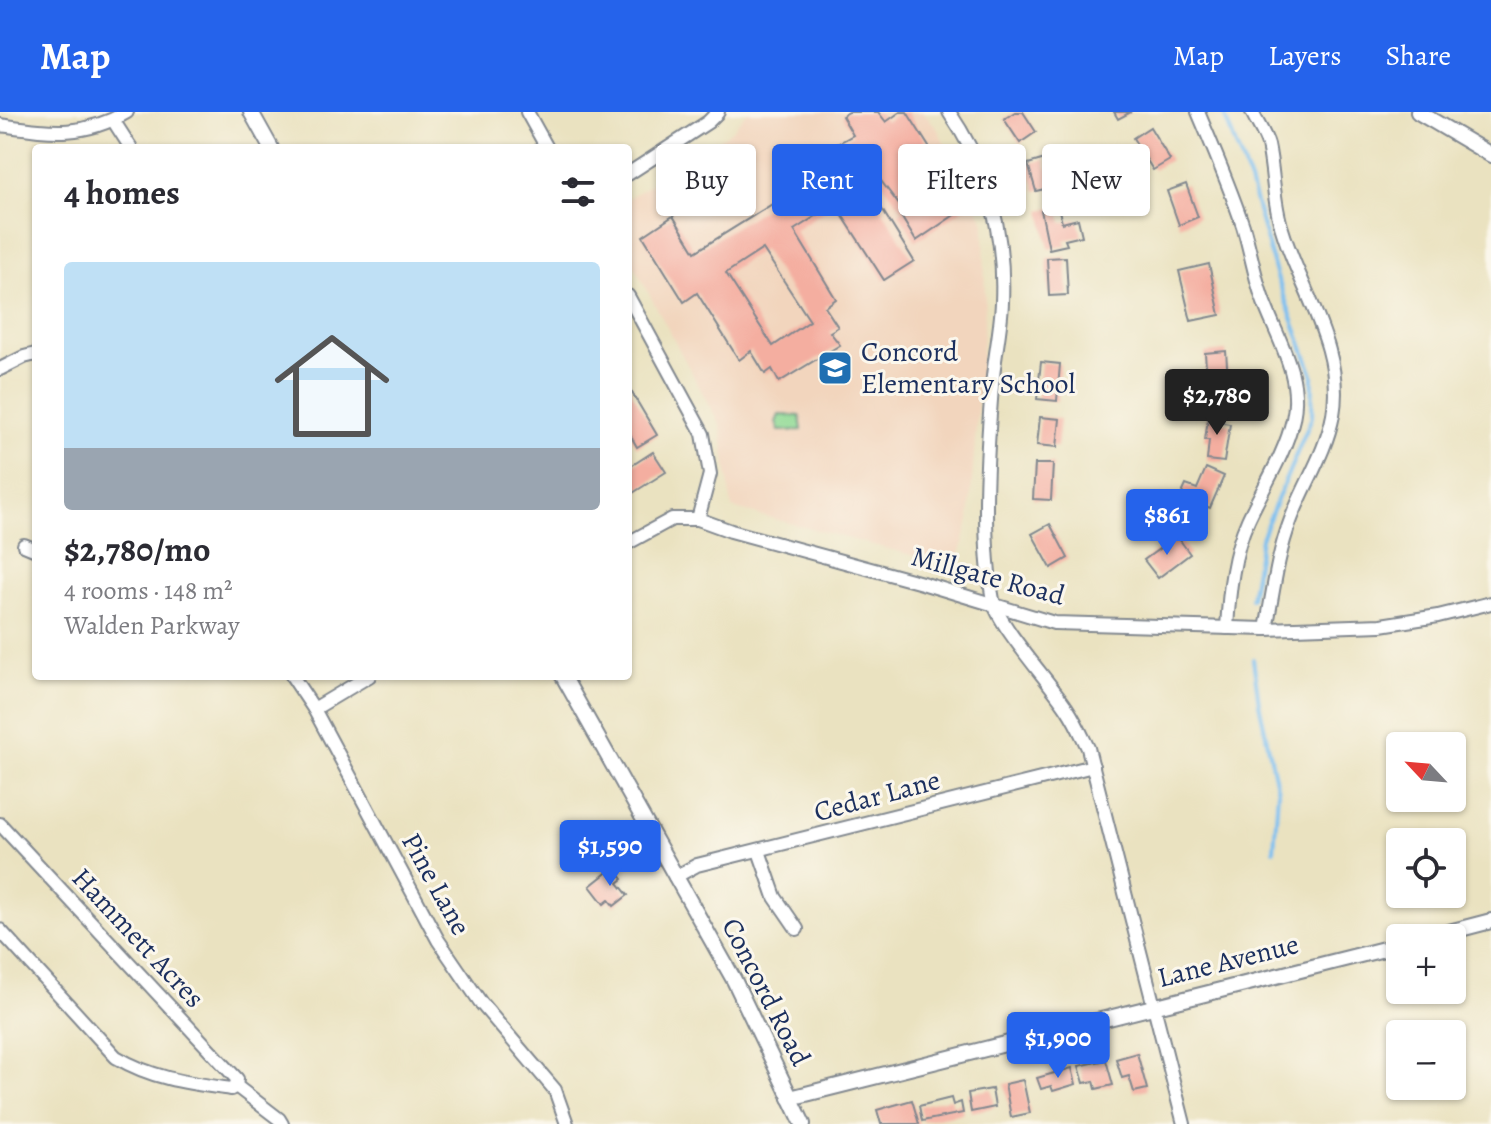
<!DOCTYPE html>
<meta charset="utf-8">
<style>
body{margin:0;font-family:Alegreya,serif;background:#f7f7f7;color:#2b2b33;height:100vh;display:flex;flex-direction:column;font-size:30px;white-space:nowrap}
*{box-sizing:border-box;margin:0}
p{font-size:26px;color:#7c7c81}
.icon{flex:none;width:44px;height:44px;fill:none;stroke:currentColor;stroke-width:2;stroke-linecap:round;stroke-linejoin:round}
.map{position:relative;flex:1;overflow:hidden}
.panel{position:absolute;left:32px;top:32px;width:600px;height:536px;display:flex;flex-direction:column;background:#fff;border-radius:8px;box-shadow:0 2px 6px #0004}
.panel>*{flex:none}
.banner{position:absolute;left:656px;top:32px;width:714px;height:72px;display:flex;gap:16px}
.needle{width:52px;rotate:296deg}
.controls{position:absolute;left:1386px;top:620px;display:grid;gap:16px}
.controls a{display:grid;place-items:center;width:80px;height:80px;border-radius:8px;background:#fff;box-shadow:0 2px 6px #0004;font-size:40px}
.price{position:absolute;translate:-50% -68px;padding:0 18px;border-radius:8px;background:#2563eb;color:#fff;font-size:26px;line-height:52px;filter:drop-shadow(0 2px 4px #0008)}
.price::after{content:'';position:absolute;left:50%;top:48px;width:24px;height:18px;margin-left:-12px;background:inherit;clip-path:polygon(0 0,100% 0,50% 100%)}
.price.active{background:#222;color:#fff}
ul{padding:0;list-style:none}
li{display:grid;align-content:center;gap:16px;height:424px;padding:0 32px}
li+li{border-top:2px solid #e1e1e2}
li span{display:grid;place-items:center;height:248px;border-radius:8px;color:#555}
li>.icon{margin-inline-start:auto}
span .icon{width:144px;height:144px;fill:#fffc;stroke-width:1}
li b{font-size:34px}
h2{display:flex;justify-content:space-between;align-items:center;height:96px;padding:0 32px;font-size:34px}
.tag{padding:0 28px;border-radius:8px;background:#fff;box-shadow:0 2px 6px #0004;font-size:28px;line-height:72px}
.tag.active{background:#2563eb;color:#fff}
header{display:flex;align-items:center;gap:48px;box-sizing:border-box;height:112px;padding:0 40px;background:#2563eb;color:#fff}
header strong{font-size:38px}
nav{display:flex;gap:44px;margin-inline-start:auto;font-size:28px}
.map>svg:first-child{display:block}
.built{fill:#f2d5bd}
.green{fill:#91da95;stroke:#56847a;stroke-width:2}
.lines{fill:none;stroke-linecap:round;stroke-linejoin:round}
.stream{stroke:#7abff1;stroke-width:4}
.building{fill:#f4aea0;fill-rule:evenodd}
.minor-casing{stroke:#82888f;stroke-width:16}
.tertiary-casing{stroke:#82888f;stroke-width:18}
.minor{stroke:#fff;stroke-width:12}
.tertiary{stroke:#fff;stroke-width:14}
.labels{text-anchor:middle;dominant-baseline:central;stroke-width:6;stroke-linejoin:round;paint-order:stroke}
.poi-label{font-size:28px;fill:#1b2f5e;stroke:#fbf7ec;text-anchor:start}
.street-label{font-size:28px;fill:#1b2f5e;stroke:#fbf7ec}
</style>
<header>
<strong>Map</strong>
<nav><a>Map</a><a>Layers</a><a>Share</a></nav>
</header>
<div class="map">
<svg width="1491" height="1012" viewBox="0 0 1491 1012">
<rect width="100%" height="100%" fill="#fbf7ec"/>
<filter id="ink" filterUnits="userSpaceOnUse"><feTurbulence type="fractalNoise" baseFrequency=".0125" numOctaves="2"/><feDisplacementMap in="SourceGraphic" scale="16" xChannelSelector="R" yChannelSelector="G"/><feConvolveMatrix kernelMatrix="1 2 1 2 8 2 1 2 1" color-interpolation-filters="sRGB"/></filter>
<filter id="wash" filterUnits="userSpaceOnUse"><feTurbulence type="fractalNoise" baseFrequency=".006" numOctaves="4" result="noise"/><feDisplacementMap in="SourceGraphic" scale="32" xChannelSelector="R" yChannelSelector="G"/><feGaussianBlur stdDeviation="1.8" result="paint"/><feColorMatrix in="noise" values="0 0 0 0 0 0 0 0 0 0 0 0 0 0 0 0 0 1.4 0 .05"/><feComposite in="paint" operator="in"/></filter>
<g filter="url(#wash)">
<rect width="100%" height="100%" fill="#eae2c0"/>
<!-- built -->
<path class="built" d="M747 0H922L936 14 984 110 985 197 969 408 957 455 732 396 721 315 628 143V86L706 39 734 16Z"/>
<!-- green -->
<path class="green" d="M779 303 800 304 802 318 779 319 776 310Z"/>
<g class="lines">
<!-- stream -->
<g class="stream">
<path d="M1223 0 1250 70 1277 165 1313 263 1312 305 1261 426 1251 487"/>
<path d="M1253 547 1259 591 1278 679 1274 738"/>
</g>
</g>
<g id="blocks">
<!-- building -->
<g class="building">
<path d="M849 0H878L886 10 900 0H907L946 62 937 68 948 84 958 77 969 93 916 129 899 101 903 98 878 65 867 73 914 149 884 168 835 92 794 118 836 187 825 195 838 215 830 220 840 233 779 270 772 257 765 262 751 239 739 248 697 181 684 190 643 124 673 104 695 140 798 76 793 66 841 38 837 32 853 23 842 4ZM763 137 810 209 773 234 726 161Z"/>
<path d="M1015 0H1023L1036 20 1020 31 1004 7Z"/>
<path d="M1114 0H1131L1118 7Z"/>
<path d="M1150 15 1170 48 1153 58 1133 26Z"/>
<path d="M1045 47 1053 75 1036 79 1028 52Z"/>
<path d="M1186 72 1198 105 1179 113 1167 79Z"/>
<path d="M1058 94 1062 111 1078 107 1082 124 1065 128 1067 133 1049 137 1041 98Z"/>
<path d="M1066 145 1068 183 1049 184 1047 146Z"/>
<path d="M1209 152 1220 203 1191 209 1179 159Z"/>
<path d="M1226 239 1229 282 1208 284 1205 241Z"/>
<path d="M1041 250 1060 252 1057 289 1037 287Z"/>
<path d="M628 274 657 323 637 335 628 319Z"/>
<path d="M1209 299 1224 301 1223 311 1230 312 1224 350 1207 348 1209 328H1205Z"/>
<path d="M1040 305 1060 307 1057 335 1037 333Z"/>
<path d="M653 340 666 360 628 384V356Z"/>
<path d="M1035 352H1053L1051 388 1033 387Z"/>
<path d="M1206 356 1224 364 1210 396 1181 384 1186 373 1197 377Z"/>
<path d="M1050 412 1068 446 1051 456 1032 422Z"/>
<path d="M1177 424 1190 442 1158 466 1144 448Z"/>
<path d="M614 755 623 767 618 771 628 783 614 794 609 788 604 792 590 774Z"/>
<path d="M1137 941 1147 977 1134 980 1129 964 1122 966 1116 947Z"/>
<path d="M1106 948 1113 973 1096 977 1094 969 1084 971 1079 954Z"/>
<path d="M1072 956 1076 972 1053 979 1051 974 1041 977 1037 966Z"/>
<path d="M1023 968 1030 1001 1011 1005 1005 972Z"/>
<path d="M992 977 995 995 971 1000 968 981Z"/>
<path d="M951 986 953 993 961 990 963 1001 922 1009 919 994Z"/>
<path d="M912 988 919 1012H881L877 998Z"/>
</g>
</g>
</g>
<g filter="url(#ink)">
<use href="#blocks" fill-opacity="0" stroke="#82888f" stroke-width="2"/>
<g class="lines">
<defs>
<g id="minor">
<path d="M527 0 547 36"/>
<path d="M949 0C988 57 1005 121 1002 190 1001 218 994 246 992 275 987 338 981 426 993 488 998 514 1052 572 1068 598 1076 610 1082 624 1088 636L1184 1012"/>
<path d="M1198 0C1214 38 1230 75 1243 114 1250 137 1254 162 1262 185 1276 225 1303 263 1293 307 1285 343 1263 375 1248 408 1233 441 1229 480 1227 516"/>
<path d="M1252 0C1257 11 1265 22 1268 33 1274 61 1273 90 1282 117 1300 178 1345 237 1333 303 1326 341 1303 374 1290 410 1277 444 1273 482 1266 517"/>
<path d="M113 8 131 36"/>
<path d="M0 13C50 20 82 26 127 0"/>
<path d="M628 62 708 10 718 0"/>
<path d="M628 184 703 322 710 362 698 407"/>
<path d="M0 257 24 245 36 242"/>
<path d="M628 431 672 407H698L731 419 922 471 1054 511 1266 517 1381 513 1438 504 1491 491"/>
<path d="M24 433 36 438"/>
<path d="M292 564 314 597 438 828 481 891 555 978 567 1012"/>
<path d="M314 597 369 564"/>
<path d="M0 712 237 967 236 974 231 977C189 971 153 967 116 945L0 818"/>
<path d="M759 739 775 785 797 817"/>
<path d="M675 765 697 753 1093 654"/>
<path d="M236 974 279 1007 282 1012"/>
</g>
<g id="tertiary">
<path d="M251 0 271 36"/>
<path d="M1418 0 1491 43"/>
<path d="M563 564 734 868 803 1012"/>
<path d="M1426 826 1491 809"/>
<path d="M790 986 1400 833"/>
</g>
</defs>
<!-- minor casing -->
<use href="#minor" class="minor-casing"/>
<!-- tertiary casing -->
<use href="#tertiary" class="tertiary-casing"/>
<!-- minor -->
<use href="#minor" class="minor"/>
<!-- tertiary -->
<use href="#tertiary" class="tertiary"/>
</g>
</g>
<!-- icons -->
<defs>
<symbol id="school-square" viewBox="-11 -11 22 22"><rect x="-9" y="-9" width="18" height="18" rx="4" fill="#1f6fb2" stroke="#fbf7ec"/><path d="M0-5L7-2L0 1L-7-2ZM-4 1L0 2.5L4 1V4Q0 6-4 4Z" fill="#fff"/></symbol>
</defs>
<g fill-rule="evenodd">
<use href="#school-square" x="815" y="236" width="40" height="40"/>
</g>
<g class="labels">
<!-- poi labels -->
<g class="poi-label">
<text x="861" y="240">Concord<tspan x="861" dy="32">Elementary School</tspan></text>
</g>
<!-- street labels -->
<g class="street-label">
<text transform="translate(988 464) rotate(15)">Millgate Road</text>
<text transform="translate(877 684) rotate(-15)">Cedar Lane</text>
<text transform="translate(436 772) rotate(61)">Pine Lane</text>
<text transform="translate(138 826) rotate(47)">Hammett Acres</text>
<text transform="translate(1228 849) rotate(-14)">Lane Avenue</text>
<text transform="translate(766 880) rotate(63)">Concord Road</text>
</g>
</g>
</svg>
<div class="controls">
<a><svg class="needle" viewBox="-14 -14 28 28"><path d="M0-13l5 13h-10z" fill="#e53935"/><path d="M0 13l5-13h-10z" fill="#7c7c81"/></svg></a>
<a><svg class="icon" aria-label="locate" viewBox="0 0 24 24"><circle cx="12" cy="12" r="6"/><path d="M12 2v4M12 18v4M2 12h4M18 12h4"/></svg></a>
<a>+</a>
<a>−</a>
</div>
<b class="price active" style="left:1217px;top:325px">$2,780</b>
<b class="price" style="left:1167px;top:445px">$861</b>
<b class="price" style="left:610px;top:776px">$1,590</b>
<b class="price" style="left:1058px;top:968px">$1,900</b>
<div class="banner">
<a class="tag">Buy</a>
<a class="tag active">Rent</a>
<a class="tag">Filters</a>
<a class="tag">New</a>
</div>
<section class="panel">
<h2>4 homes<svg class="icon" aria-label="filters" viewBox="0 0 24 24"><path d="M4 7h16M4 17h16"/><circle cx="9" cy="7" r="2"/><circle cx="15" cy="17" r="2"/></svg></h2>
<ul>
<li><span style="background:linear-gradient(#bfe0f5 75%,#9aa5b1 0)"><svg class="icon" aria-label="home" viewBox="0 0 24 24"><path d="M3 11l9-7 9 7M6 9v11h12V9"/></svg></span><div><b>$2,780/mo</b><p>4 rooms · 148 m²</p><p>Walden Parkway</p></div></li>
</ul>
</section>
</div>
